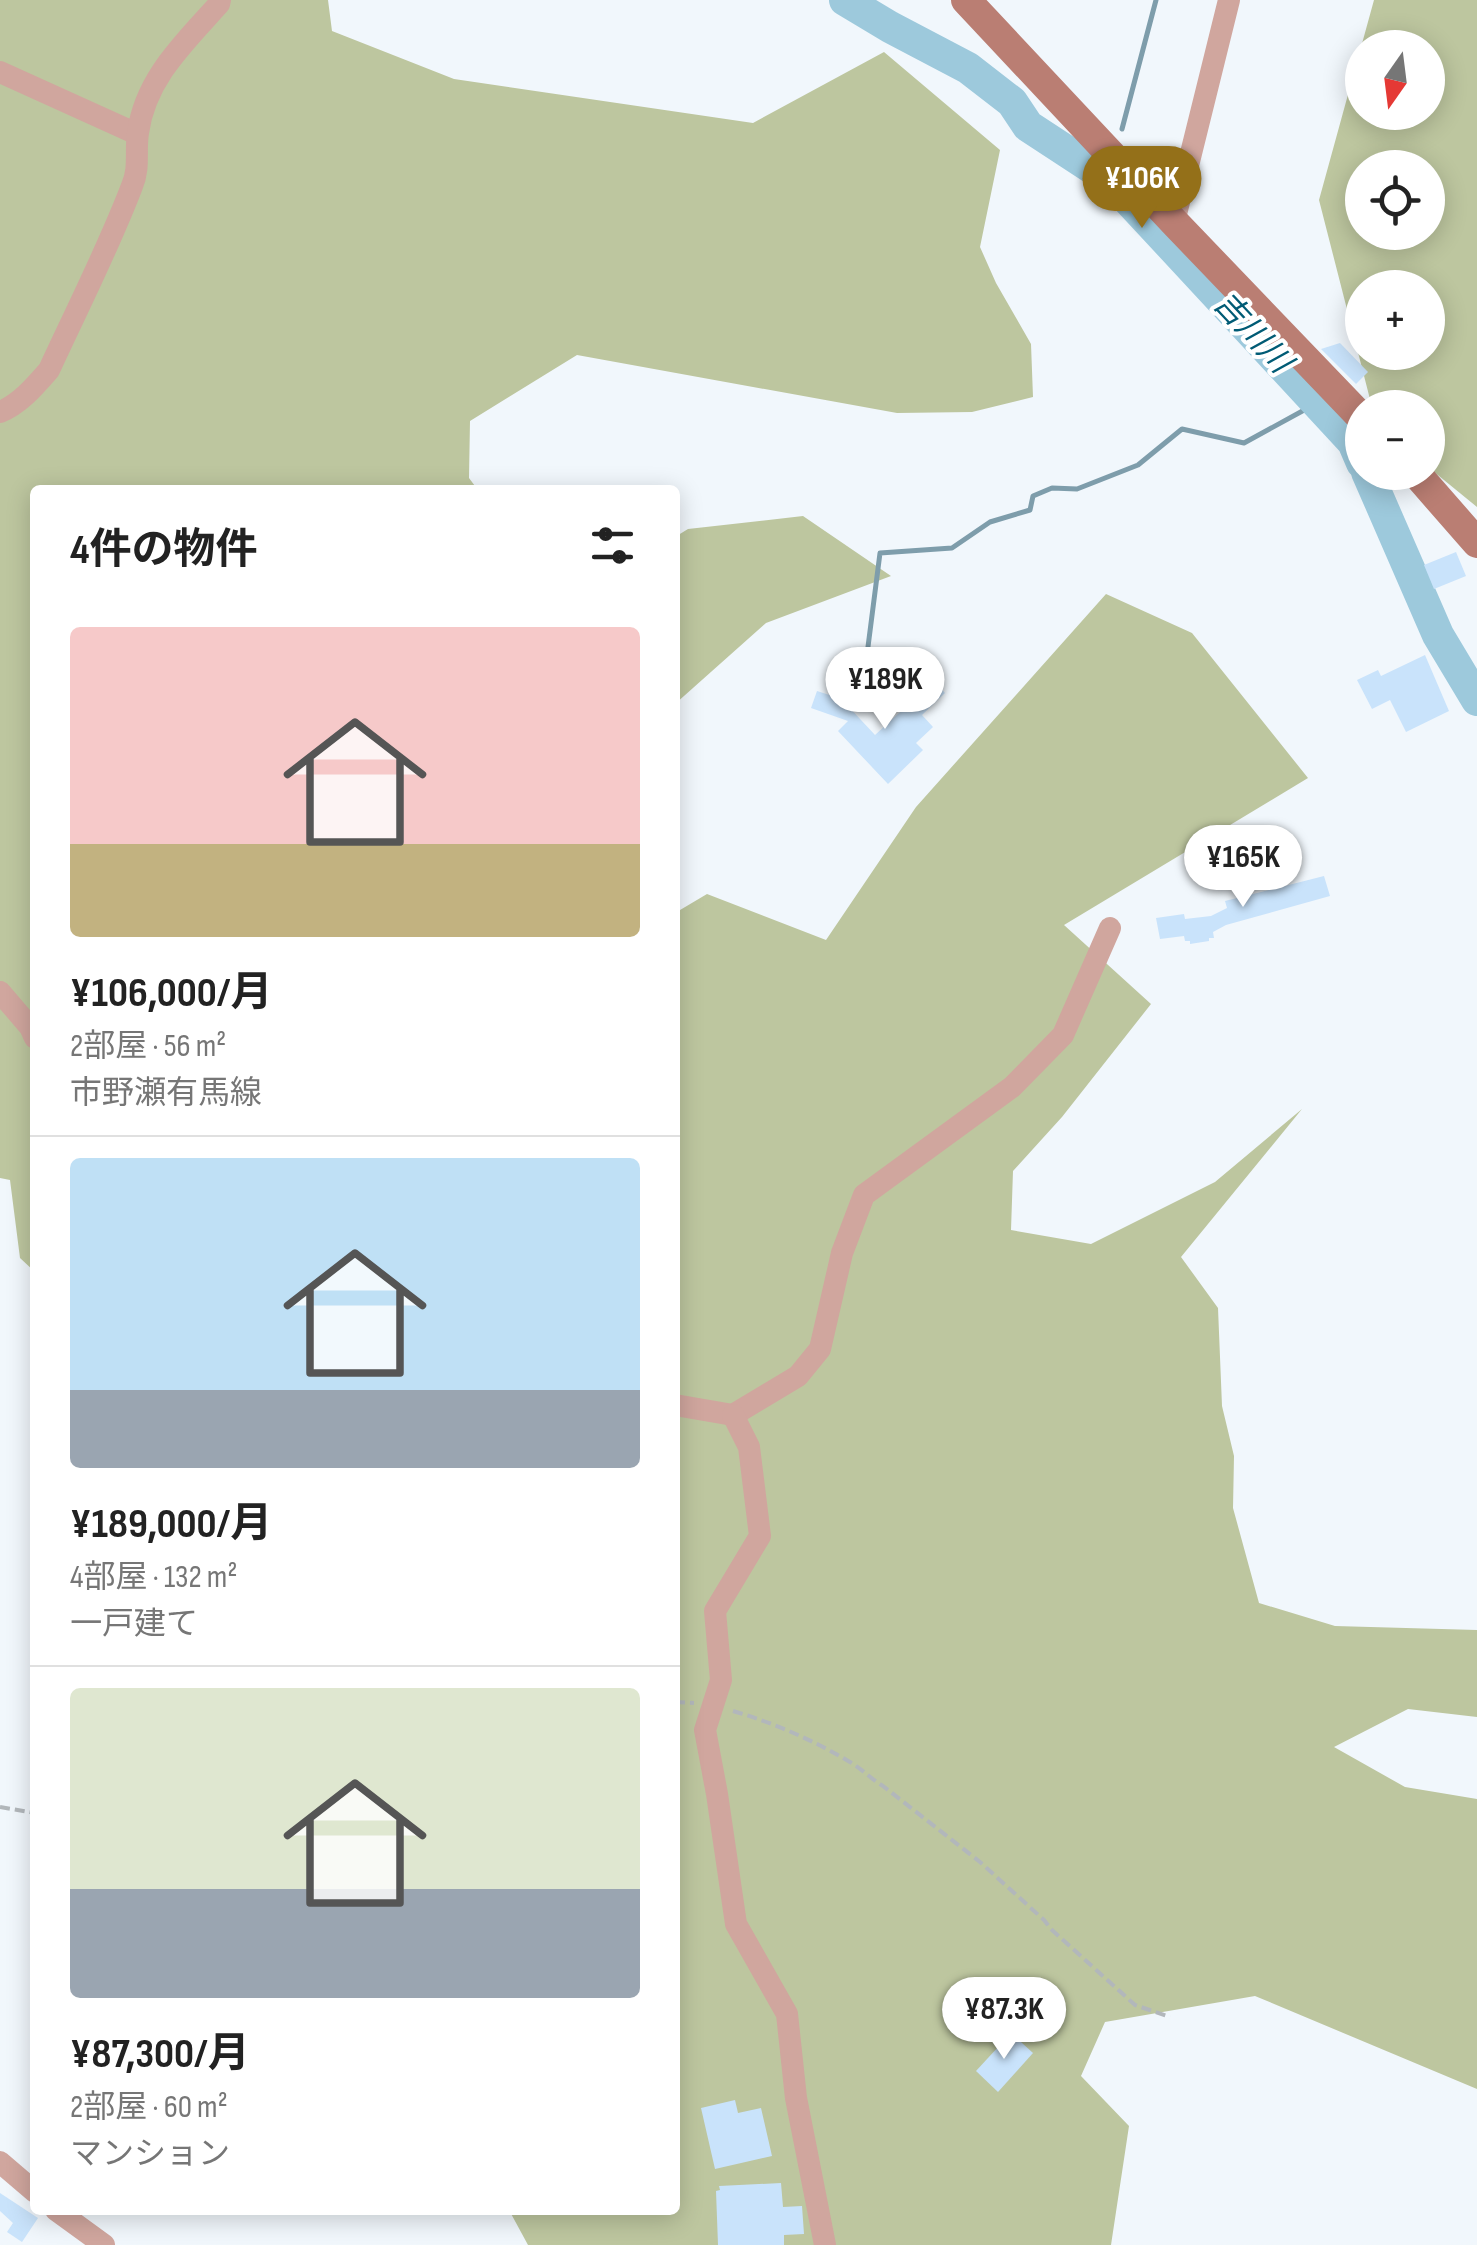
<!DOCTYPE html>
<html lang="ja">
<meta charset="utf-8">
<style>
body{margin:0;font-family:"Sofia Sans Condensed","Noto Sans JP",sans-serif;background:#f2f2f2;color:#222;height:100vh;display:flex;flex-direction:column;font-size:38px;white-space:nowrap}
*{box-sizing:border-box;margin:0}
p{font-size:32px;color:#767676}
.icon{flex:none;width:55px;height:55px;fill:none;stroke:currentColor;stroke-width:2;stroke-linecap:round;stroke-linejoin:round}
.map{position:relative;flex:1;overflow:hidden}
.panel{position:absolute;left:30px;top:485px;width:650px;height:1730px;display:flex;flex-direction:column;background:#fff;border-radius:10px;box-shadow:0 5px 25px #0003}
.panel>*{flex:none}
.needle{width:65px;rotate:194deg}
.fabs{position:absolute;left:1345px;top:30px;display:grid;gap:20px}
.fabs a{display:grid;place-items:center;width:100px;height:100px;border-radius:50%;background:#fff;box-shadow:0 5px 25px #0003;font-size:50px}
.price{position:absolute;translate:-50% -85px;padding:0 22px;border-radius:35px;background:#fff;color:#222;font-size:32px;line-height:65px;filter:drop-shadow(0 2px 5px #0008)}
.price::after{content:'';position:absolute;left:50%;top:60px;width:30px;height:22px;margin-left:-15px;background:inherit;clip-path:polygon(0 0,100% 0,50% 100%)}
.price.current{background:#947019;color:#fff}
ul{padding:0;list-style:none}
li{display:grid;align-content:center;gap:20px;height:530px;padding:0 40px}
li+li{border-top:2px solid #e0e0e0}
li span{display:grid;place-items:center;height:310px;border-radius:10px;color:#555}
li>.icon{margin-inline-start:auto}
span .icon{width:180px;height:180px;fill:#fffc;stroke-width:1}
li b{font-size:42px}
h2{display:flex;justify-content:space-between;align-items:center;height:120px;padding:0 40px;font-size:42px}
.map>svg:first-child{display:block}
.forest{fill:#bdc69f;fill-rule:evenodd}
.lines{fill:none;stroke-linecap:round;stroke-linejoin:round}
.stream{stroke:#7e9dab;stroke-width:5}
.river{stroke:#9dc9dc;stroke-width:32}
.building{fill:#c9e3fb}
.path{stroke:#b2b7bb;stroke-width:4;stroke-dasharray:10 5;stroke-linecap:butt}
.street{stroke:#d0a69e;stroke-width:22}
.secondary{stroke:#ba7e73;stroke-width:30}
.labels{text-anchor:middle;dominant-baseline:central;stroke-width:8;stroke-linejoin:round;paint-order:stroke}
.water-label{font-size:32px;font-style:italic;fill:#005b75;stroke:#fff}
</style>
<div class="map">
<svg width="1477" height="2245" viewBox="0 0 1477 2245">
<rect width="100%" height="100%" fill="#f1f7fc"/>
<!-- forest -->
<g class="forest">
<path d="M0 0H328L332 31 454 79 753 123 884 52 1000 150 980 247 996 283 1031 344 1033 397 972 412 897 413 577 355 470 421 469 478 478 490H35V1272L20 1258 10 1180 0 1178Z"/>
<path d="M1374 0H1477V507L1428 467V408L1372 407 1319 200ZM1362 48H1428V112H1362ZM1362 168H1428V232H1362ZM1362 288H1428V352H1362Z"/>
<path d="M803 516 891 576 766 623 675 704V537L688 529Z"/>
<path d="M1106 594 1192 633 1308 778 1064 925 1151 1004 1062 1117 1013 1171 1011 1230 1091 1244 1215 1182 1302 1109 1181 1257 1218 1308 1222 1406 1234 1456 1233 1508 1259 1603 1335 1626 1477 1630V1717L1408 1709 1334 1747 1405 1787 1477 1799V2089L1255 1996 1105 2022 1081 2076 1129 2126 1111 2245H528L509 2210H675V913L707 894 826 940 916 807Z"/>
</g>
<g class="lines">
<!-- stream -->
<g class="stream">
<path d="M1122 129 1156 0"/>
<path d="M864 678 880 553 952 548 990 522 1030 510 1033 496 1052 488 1077 489 1138 465 1182 429 1244 443 1317 403"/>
</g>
<!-- river -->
<g class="river">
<path d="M845 0 890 27 968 68 1012 102 1028 126 1109 179 1353 442 1362 463"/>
<path d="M1367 472 1438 635 1477 700"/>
</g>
</g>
<!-- building -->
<g class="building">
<path d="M1340 343 1368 372 1356 384 1321 349Z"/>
<path d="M1456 552 1466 576 1434 589 1424 565Z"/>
<path d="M1425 655 1449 711 1406 732 1390 700 1372 709 1357 680 1378 670 1381 676Z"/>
<path d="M934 681 945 693 922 715 933 727 916 743 923 750 888 784 838 731 848 721 811 708 817 691 848 701 847 705 875 735Z"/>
<path d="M1324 876 1330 896 1226 925 1213 932 1214 938H1209V941L1190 944V941H1185L1184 936 1160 939 1156 918 1184 914 1185 919 1211 916 1227 908 1225 901Z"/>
<path d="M1011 2033 1033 2053 998 2092 976 2071Z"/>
<path d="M735 2100 738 2113 761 2108 772 2156 715 2169 701 2108Z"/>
<path d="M781 2183 783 2207 802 2206 804 2234 784 2235V2245H718L716 2191 720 2190 719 2186Z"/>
<path d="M0 2193 38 2218 22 2242 7 2232 13 2223 0 2211Z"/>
</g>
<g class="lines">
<!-- path -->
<g class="path">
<path d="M675 1702 694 1703"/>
<path d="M733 1711C774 1723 813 1740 850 1762 862 1769 871 1779 883 1786L980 1862 1044 1920 1052 1930 1135 2005 1170 2017"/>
<path d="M0 1807 35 1813"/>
</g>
<!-- street -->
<g class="street">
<path d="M0 72 137 134"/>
<path d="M1174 222 1229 0"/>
<path d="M0 412C20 404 35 386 49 370 77 309 108 249 132 186 140 168 135 151 138 133 145 79 184 43 219 4L220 0"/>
<path d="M0 992 30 1027 35 1038"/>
<path d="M675 1405 733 1415 798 1376 820 1349 842 1253 864 1195 1012 1087 1063 1035 1110 928"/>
<path d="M733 1415 749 1447 760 1536 715 1611 721 1680 705 1730 717 1794 736 1924 787 2014 796 2098 825 2245"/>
<path d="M0 2162 35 2192"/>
<path d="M56 2210 104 2245"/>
</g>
<!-- secondary -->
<g class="secondary">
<path d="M966 0 1174 222 1362 418"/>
<path d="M1415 472 1477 543"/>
</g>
</g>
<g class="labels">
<!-- water labels -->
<g class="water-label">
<text transform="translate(1252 333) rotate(47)">吉川川</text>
</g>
</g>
</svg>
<div class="fabs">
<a><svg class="needle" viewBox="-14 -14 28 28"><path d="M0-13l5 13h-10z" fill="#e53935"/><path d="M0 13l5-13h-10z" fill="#767676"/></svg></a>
<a><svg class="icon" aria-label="locate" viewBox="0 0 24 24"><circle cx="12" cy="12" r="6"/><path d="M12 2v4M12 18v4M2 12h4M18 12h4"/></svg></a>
<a>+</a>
<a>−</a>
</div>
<b class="price current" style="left:1142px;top:231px">¥106K</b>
<b class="price" style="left:885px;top:732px">¥189K</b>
<b class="price" style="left:1243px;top:910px">¥165K</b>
<b class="price" style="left:1004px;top:2062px">¥87.3K</b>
<section class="panel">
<h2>4件の物件<svg class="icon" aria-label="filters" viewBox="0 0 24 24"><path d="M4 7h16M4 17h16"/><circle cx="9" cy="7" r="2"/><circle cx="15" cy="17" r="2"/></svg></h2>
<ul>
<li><span style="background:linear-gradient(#f6c9c9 70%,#c2b280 0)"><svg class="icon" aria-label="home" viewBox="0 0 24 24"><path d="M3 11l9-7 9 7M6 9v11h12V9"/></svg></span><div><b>¥106,000/月</b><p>2部屋 · 56 m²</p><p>市野瀬有馬線</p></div></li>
<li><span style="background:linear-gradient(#bfe0f5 75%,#9aa5b1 0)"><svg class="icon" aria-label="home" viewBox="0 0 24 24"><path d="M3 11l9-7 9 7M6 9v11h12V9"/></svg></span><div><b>¥189,000/月</b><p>4部屋 · 132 m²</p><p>一戸建て</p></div></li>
<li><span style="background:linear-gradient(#dfe7d0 65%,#9aa5b1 0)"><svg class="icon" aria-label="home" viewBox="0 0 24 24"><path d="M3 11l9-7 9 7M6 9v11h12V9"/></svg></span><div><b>¥87,300/月</b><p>2部屋 · 60 m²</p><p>マンション</p></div></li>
</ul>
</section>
</div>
